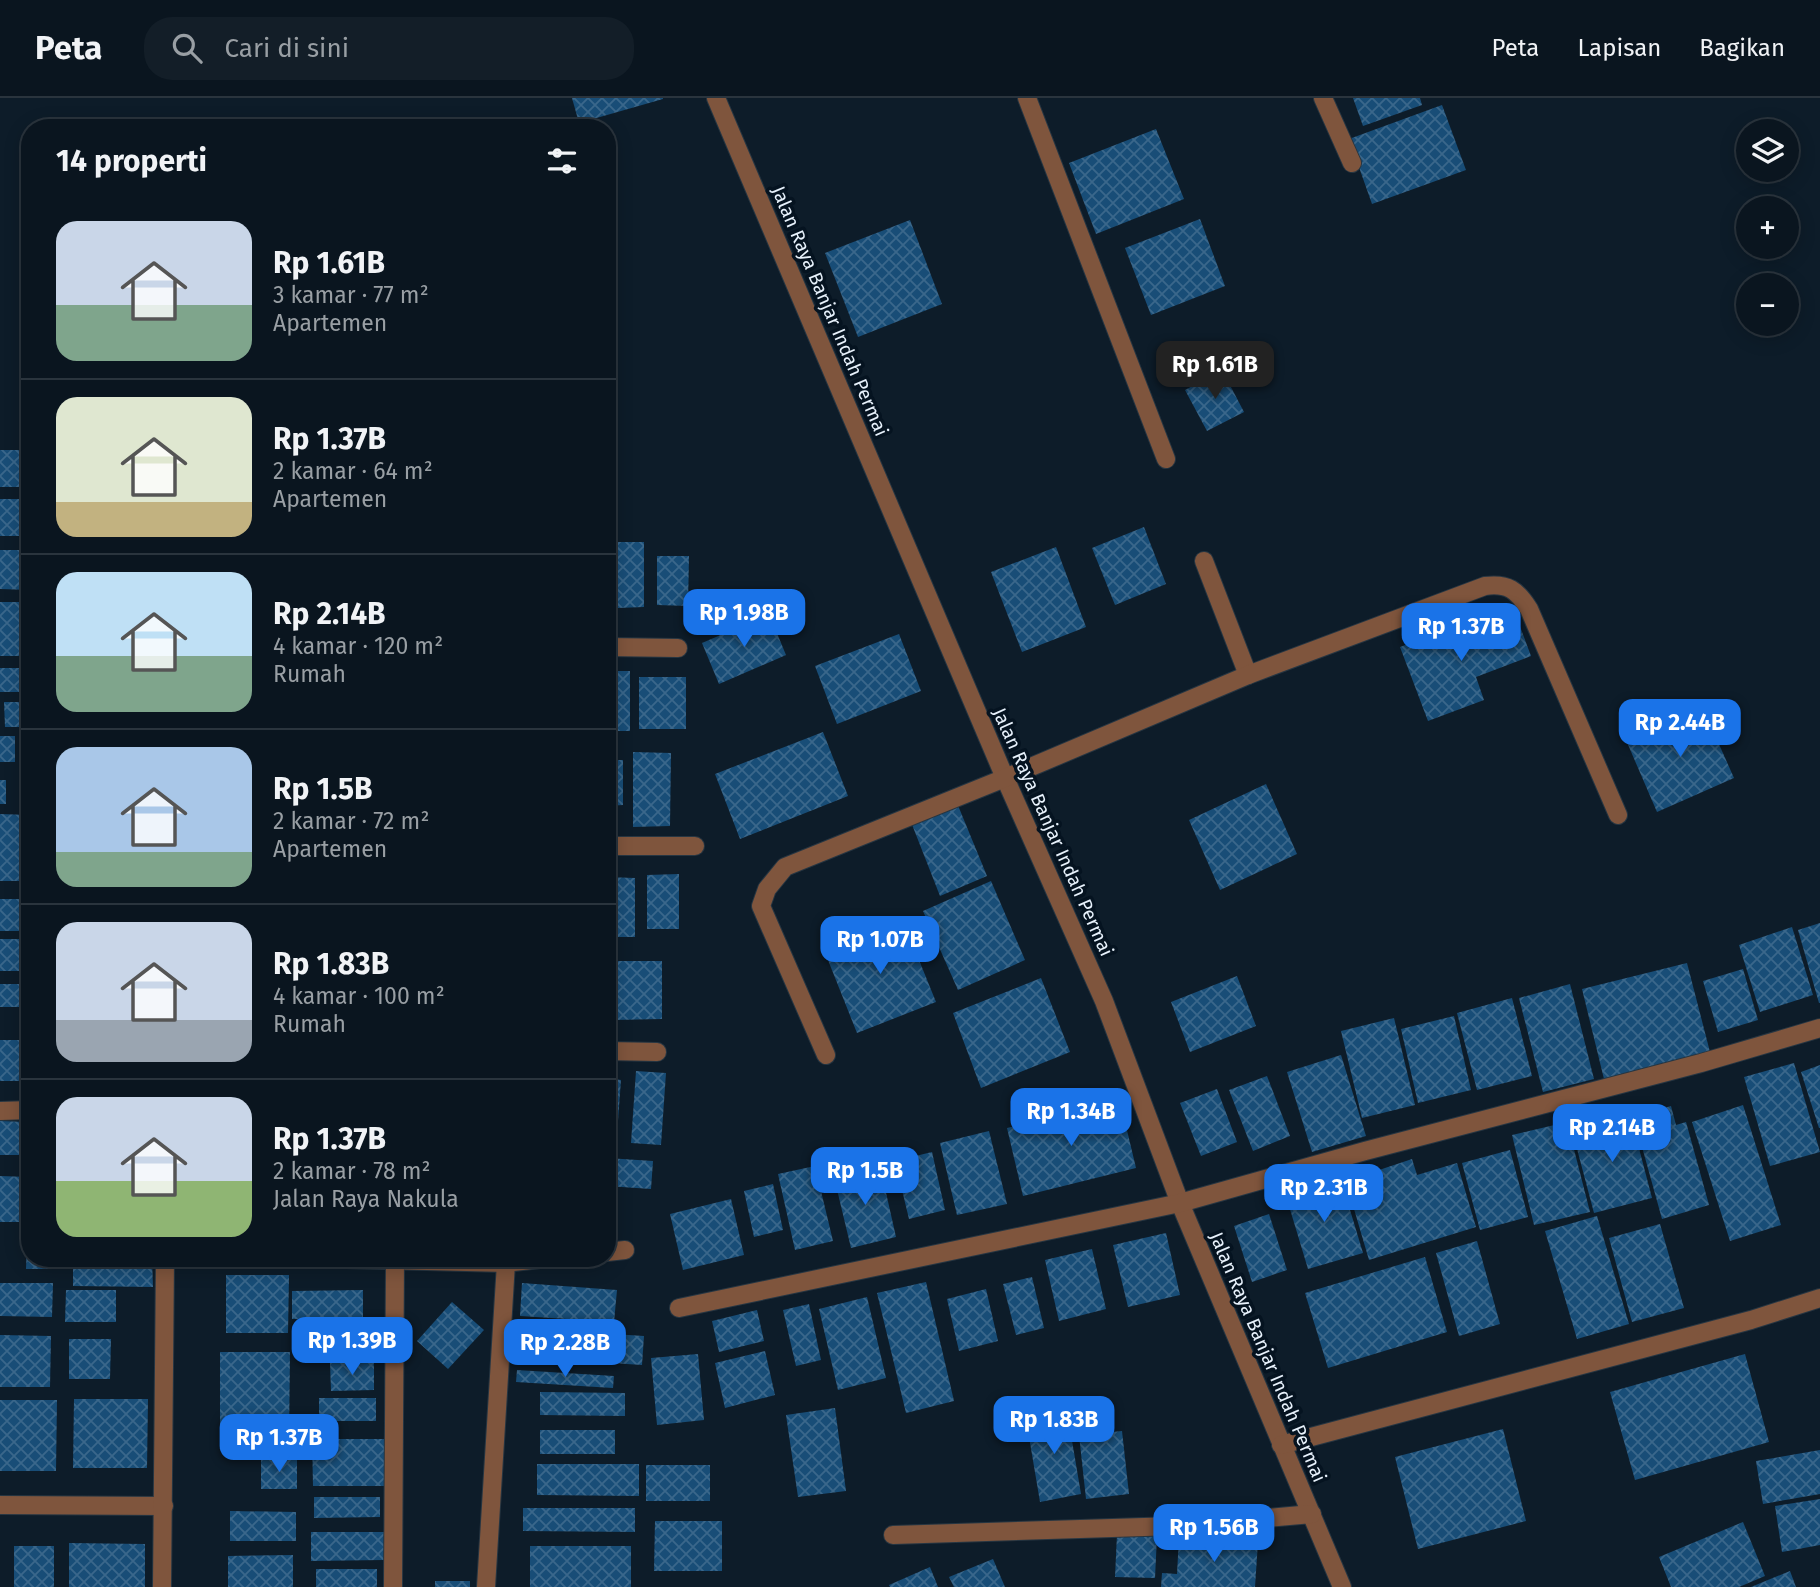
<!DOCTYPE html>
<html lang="id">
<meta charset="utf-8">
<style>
body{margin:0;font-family:"Fira Sans",sans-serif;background:#131e28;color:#f1f3f6;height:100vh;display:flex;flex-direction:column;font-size:26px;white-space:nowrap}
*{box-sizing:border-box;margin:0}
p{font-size:23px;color:#999fa4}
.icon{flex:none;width:38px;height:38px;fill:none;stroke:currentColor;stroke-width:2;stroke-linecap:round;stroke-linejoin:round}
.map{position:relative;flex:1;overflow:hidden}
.drawer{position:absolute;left:21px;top:21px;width:595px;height:1148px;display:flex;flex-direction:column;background:#0a151f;border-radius:28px;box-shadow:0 4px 18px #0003,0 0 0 2px #2a343d}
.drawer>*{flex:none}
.buttons{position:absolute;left:1736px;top:21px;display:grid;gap:14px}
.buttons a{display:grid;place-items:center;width:63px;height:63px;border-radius:50%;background:#0a151f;box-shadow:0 4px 18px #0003,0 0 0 2px #2a343d;font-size:35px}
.price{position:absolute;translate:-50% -60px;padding:0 16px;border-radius:14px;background:#1a73e8;color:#fff;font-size:23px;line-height:46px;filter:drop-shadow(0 2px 4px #0008)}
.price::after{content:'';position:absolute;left:50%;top:42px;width:21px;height:16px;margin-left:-10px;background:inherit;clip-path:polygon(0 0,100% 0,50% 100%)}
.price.current{background:#222;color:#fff}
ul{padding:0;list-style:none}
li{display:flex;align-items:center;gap:21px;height:175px;padding:0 35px}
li+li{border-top:2px solid #2a343d}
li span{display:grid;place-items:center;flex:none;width:196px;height:140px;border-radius:21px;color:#555}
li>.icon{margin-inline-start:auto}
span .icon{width:84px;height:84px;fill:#fffc;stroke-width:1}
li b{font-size:30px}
h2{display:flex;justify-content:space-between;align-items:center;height:84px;padding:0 35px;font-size:30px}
header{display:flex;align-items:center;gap:42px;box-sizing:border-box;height:98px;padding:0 35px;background:#0a151f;border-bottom:2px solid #2a343d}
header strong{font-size:33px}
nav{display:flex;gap:38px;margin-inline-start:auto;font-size:24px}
.search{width:490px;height:63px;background:#131e28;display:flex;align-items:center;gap:18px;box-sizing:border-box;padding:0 24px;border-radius:28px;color:#999fa4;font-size:26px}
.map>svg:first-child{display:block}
.building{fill:url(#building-cross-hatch)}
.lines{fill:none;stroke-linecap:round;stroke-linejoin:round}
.street-casing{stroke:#273642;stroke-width:20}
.street{stroke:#7f553d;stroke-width:18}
.labels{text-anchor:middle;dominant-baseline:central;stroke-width:7;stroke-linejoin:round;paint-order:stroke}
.street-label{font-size:19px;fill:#e8f2fc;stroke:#051320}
</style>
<header>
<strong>Peta</strong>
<div class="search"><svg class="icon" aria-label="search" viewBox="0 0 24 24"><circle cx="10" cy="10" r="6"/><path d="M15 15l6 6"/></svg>Cari di sini</div>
<nav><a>Peta</a><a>Lapisan</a><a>Bagikan</a></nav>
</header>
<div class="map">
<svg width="1820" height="1489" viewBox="0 0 1820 1489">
<defs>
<pattern id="building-cross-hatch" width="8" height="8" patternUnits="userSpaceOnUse" patternTransform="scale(1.75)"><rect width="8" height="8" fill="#184d77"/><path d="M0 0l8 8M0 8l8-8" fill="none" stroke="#3a678b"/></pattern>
</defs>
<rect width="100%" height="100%" fill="#0d1c29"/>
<!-- building -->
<g class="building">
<path d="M572 0H663V1L579 25Z"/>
<path d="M1353 0H1420L1422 7 1363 28Z"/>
<path d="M1442 7 1466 72 1372 106 1349 41Z"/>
<path d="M1156 31 1184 101 1096 136 1069 65Z"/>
<path d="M1200 121 1225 188 1151 217 1125 150Z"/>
<path d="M910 122 942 206 858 239 825 155Z"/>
<path d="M1222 272 1244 314 1207 333 1185 292Z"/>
<rect x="0" y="352" width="30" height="37"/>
<rect x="0" y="401" width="30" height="37"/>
<path d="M1144 429 1166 486 1115 507 1092 450Z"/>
<path d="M618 444H644V509L618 510Z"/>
<path d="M1056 449 1086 529 1022 554 991 474Z"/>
<path d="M0 452H30V492L0 491Z"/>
<path d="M657 458H689L688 508 657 507Z"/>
<rect x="0" y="504" width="30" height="54"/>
<path d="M1489 515 1495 532 1518 523 1531 558 1476 579 1484 602 1428 623 1400 549Z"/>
<path d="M769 516 786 557 719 586 702 545Z"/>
<path d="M899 536 921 593 837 626 815 568Z"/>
<path d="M0 570H22L21 594H0Z"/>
<rect x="607" y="573" width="23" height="60"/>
<rect x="639" y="579" width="47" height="52"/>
<path d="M4 604H30V629H5Z"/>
<path d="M1702 608 1734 680 1657 714 1626 642Z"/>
<path d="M823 634 848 698 740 741 715 676Z"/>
<rect x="0" y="638" width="15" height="26"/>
<path d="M633 654 671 655 670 728 633 729Z"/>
<path d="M607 662H623V707L607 708Z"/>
<rect x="0" y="682" width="6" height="24"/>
<path d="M1266 686 1297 756 1220 792 1189 722Z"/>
<path d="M957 705 987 778 940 798 911 724Z"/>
<path d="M0 716 30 717V783H0Z"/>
<path d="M679 776V831H647V777Z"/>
<path d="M607 779 635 780V839H607Z"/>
<path d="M991 783 1025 862 958 892 923 813Z"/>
<rect x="0" y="801" width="30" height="32"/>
<path d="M902 820 936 904 857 935 824 852Z"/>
<path d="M1820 825V905H1819L1798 832Z"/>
<path d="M1792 829 1813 897 1760 914 1739 847Z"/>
<rect x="0" y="841" width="30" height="32"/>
<path d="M616 863H662V921L615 922Z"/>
<path d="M1687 865 1710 954 1604 981 1582 891Z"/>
<path d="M1743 871 1758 922 1718 934 1703 883Z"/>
<path d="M1237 878 1256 928 1190 954 1171 904Z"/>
<path d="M1041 880 1070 954 981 990 953 915Z"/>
<rect x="0" y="886" width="23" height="23"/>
<path d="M1570 886 1594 981 1543 994 1519 900Z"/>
<path d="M1512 900 1532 978 1477 992 1457 915Z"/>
<path d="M1454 918 1471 992 1418 1005 1401 931Z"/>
<path d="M1394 920 1415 1007 1362 1020 1341 933Z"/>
<rect x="0" y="942" width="30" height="41"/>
<path d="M1341 957 1366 1038 1312 1054 1287 974Z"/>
<path d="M1794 965 1820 1054 1770 1068 1744 979Z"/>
<path d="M1820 967V1030H1819L1801 974Z"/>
<path d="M636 973 666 975 661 1047 631 1045Z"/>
<path d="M1267 978 1290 1038 1253 1053 1229 992Z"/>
<path d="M607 980 621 982 617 1036 607 1035Z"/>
<path d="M1217 991 1237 1044 1201 1058 1180 1005Z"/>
<path d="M1120 1003 1136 1070 1023 1098 1007 1030Z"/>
<path d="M1743 1007 1781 1127 1730 1143 1692 1024Z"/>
<path d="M1671 1008 1676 1027 1686 1024 1709 1107 1662 1121 1639 1038 1651 1034 1646 1015Z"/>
<path d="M1630 1016 1652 1100 1594 1115 1572 1032Z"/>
<path d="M0 1023 30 1024V1057H0Z"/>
<path d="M1567 1024 1590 1114 1534 1127 1512 1037Z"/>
<path d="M989 1033 1007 1106 957 1117 940 1045Z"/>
<path d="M1510 1052 1528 1119 1480 1132 1462 1065Z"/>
<path d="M932 1054 945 1112 909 1121 895 1063Z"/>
<path d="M607 1060 653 1063 651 1091 607 1088Z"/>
<path d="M1412 1061 1417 1077 1457 1065 1476 1129 1369 1162 1349 1094 1377 1086 1373 1074Z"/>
<path d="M815 1068 833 1143 795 1152 778 1076Z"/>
<path d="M880 1068 896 1139 851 1150 834 1079Z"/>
<path d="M0 1078 30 1079V1124H0Z"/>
<path d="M1341 1082 1363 1155 1308 1171 1286 1098Z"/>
<path d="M773 1086 783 1132 754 1139 744 1093Z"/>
<path d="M731 1101 744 1157 683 1172 670 1116Z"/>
<path d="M1269 1116 1287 1172 1252 1184 1234 1128Z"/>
<path d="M1597 1118 1629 1226 1577 1241 1545 1133Z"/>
<path d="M1660 1126 1684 1210 1632 1224 1609 1140Z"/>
<path d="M1166 1135 1180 1197 1128 1209 1113 1147Z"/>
<path d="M27 1141H30V1160H60V1171H26Z"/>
<path d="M1477 1143 1500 1226 1459 1238 1436 1155Z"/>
<path d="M1092 1151 1106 1211 1059 1223 1045 1162Z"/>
<path d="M1425 1159 1447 1234 1328 1270 1305 1195Z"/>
<path d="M73 1160H152L153 1189 73 1188Z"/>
<path d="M226 1177H289L288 1235H226Z"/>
<path d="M1032 1179 1044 1230 1016 1237 1003 1186Z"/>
<path d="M926 1184 954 1303 906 1315 877 1195Z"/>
<path d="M0 1185H53L52 1219 0 1218Z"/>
<path d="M522 1185 617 1192 614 1224 520 1218Z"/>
<path d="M986 1191 998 1243 959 1253 947 1201Z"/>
<path d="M66 1192H116V1224H65Z"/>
<path d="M363 1192V1221H292V1193Z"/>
<path d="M867 1199 886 1280 838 1292 819 1211Z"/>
<path d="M452 1204 484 1232 448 1271 417 1243Z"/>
<path d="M809 1206 821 1262 796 1268 783 1212Z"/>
<path d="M757 1212 764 1243 719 1254 712 1223Z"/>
<path d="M518 1230 548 1231 546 1265 516 1263Z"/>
<path d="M313 1232H378V1251H312Z"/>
<path d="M566 1233 644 1238 642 1267 564 1262Z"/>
<path d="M0 1237 51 1238 50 1289H0Z"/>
<path d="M69 1241H111L110 1281H69Z"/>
<path d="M765 1253 775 1297 725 1310 715 1265Z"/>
<path d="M220 1254H290L289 1344H220Z"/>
<path d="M698 1256 704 1322 657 1327 651 1260Z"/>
<path d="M1745 1256 1769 1344 1635 1382 1610 1294Z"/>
<path d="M330 1265H374V1292L331 1293Z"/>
<path d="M517 1272 614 1278 613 1290 516 1284Z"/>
<path d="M540 1294 625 1295V1318L540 1317Z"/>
<rect x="319" y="1300" width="57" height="23"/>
<path d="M74 1301H148L147 1370H73Z"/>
<path d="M0 1302H57L56 1373H0Z"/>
<path d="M835 1310 846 1393 798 1399 786 1317Z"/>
<path d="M1067 1313 1081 1396 1040 1404 1026 1321Z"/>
<path d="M1503 1331 1526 1423 1418 1451 1395 1359Z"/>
<rect x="540" y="1332" width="75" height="24"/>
<path d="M1122 1333 1129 1396 1086 1401 1079 1337Z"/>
<path d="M312 1341H385L386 1388H313Z"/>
<path d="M1820 1352V1396L1763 1406 1756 1363Z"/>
<path d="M261 1360 297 1361V1391H261Z"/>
<path d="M537 1366H639V1398L537 1397Z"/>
<rect x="646" y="1367" width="64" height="36"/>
<path d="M314 1399H380V1419L314 1420Z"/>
<path d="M1820 1401V1447L1782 1454 1775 1408Z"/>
<path d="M523 1410H635V1434L523 1433Z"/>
<path d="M230 1413 296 1414V1443H230Z"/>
<path d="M655 1423H722V1473H654Z"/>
<path d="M1743 1424 1765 1478 1739 1489H1671L1659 1459Z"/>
<path d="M311 1434H385L384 1462 311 1463Z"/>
<path d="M1117 1436 1157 1438 1155 1480 1115 1479Z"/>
<path d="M1179 1439 1258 1444 1255 1489H1161L1162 1475 1177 1476Z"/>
<path d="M69 1445 145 1446V1489H69Z"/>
<rect x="14" y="1448" width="40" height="41"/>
<rect x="530" y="1448" width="101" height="41"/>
<path d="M293 1457V1489H228V1458Z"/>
<path d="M993 1461 1005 1489H954L949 1479Z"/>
<path d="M930 1469 938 1489H890L889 1487Z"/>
<rect x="316" y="1471" width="61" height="18"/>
<path d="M1790 1473 1796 1489H1751Z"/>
<rect x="435" y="1483" width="35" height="6"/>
</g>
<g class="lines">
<defs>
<g id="street">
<path d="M716 0 1005 680 1104 903 1180 1105 1342 1489"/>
<path d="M1027 0 1166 361"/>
<path d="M1323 0 1352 65"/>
<path d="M1204 463 1248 577"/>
<path d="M607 549 678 550"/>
<path d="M607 748H695"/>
<path d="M607 953 657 954"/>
<path d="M826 957 761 808 767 791 785 769 1005 680 1248 577 1485 488C1508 485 1517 492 1529 511L1618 717"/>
<path d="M0 1013 30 1012"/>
<path d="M607 1154 625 1152"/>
<path d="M306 1160 506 1165 548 1160"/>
<path d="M679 1210 1180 1105 1365 1053 1701 965 1820 930"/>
<path d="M1281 1347 1751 1222 1820 1200"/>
<path d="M0 1407 164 1408"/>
<path d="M893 1437 1176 1428 1312 1416"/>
<path d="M162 1489 165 1160"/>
<path d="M393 1489 395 1160"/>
<path d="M486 1489 506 1165"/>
</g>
</defs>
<!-- street casing -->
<use href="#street" class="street-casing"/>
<!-- street -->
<use href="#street" class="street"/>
</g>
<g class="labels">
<!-- street labels -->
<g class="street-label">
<text transform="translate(830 213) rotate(67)">Jalan Raya Banjar Indah Permai</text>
<text transform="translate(1053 734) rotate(66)">Jalan Raya Banjar Indah Permai</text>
<text transform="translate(1268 1259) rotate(67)">Jalan Raya Banjar Indah Permai</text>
</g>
</g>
</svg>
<div class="buttons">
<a><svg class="icon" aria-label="layers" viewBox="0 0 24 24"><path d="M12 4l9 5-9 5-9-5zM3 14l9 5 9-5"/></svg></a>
<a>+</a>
<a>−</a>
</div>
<b class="price current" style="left:1215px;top:303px">Rp 1.61B</b>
<b class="price" style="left:744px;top:551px">Rp 1.98B</b>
<b class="price" style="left:1461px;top:565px">Rp 1.37B</b>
<b class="price" style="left:1680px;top:661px">Rp 2.44B</b>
<b class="price" style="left:880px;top:878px">Rp 1.07B</b>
<b class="price" style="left:1071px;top:1050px">Rp 1.34B</b>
<b class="price" style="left:1612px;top:1066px">Rp 2.14B</b>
<b class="price" style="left:865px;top:1109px">Rp 1.5B</b>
<b class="price" style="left:1324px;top:1126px">Rp 2.31B</b>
<b class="price" style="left:352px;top:1279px">Rp 1.39B</b>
<b class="price" style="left:565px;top:1281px">Rp 2.28B</b>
<b class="price" style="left:1054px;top:1358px">Rp 1.83B</b>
<b class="price" style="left:279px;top:1376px">Rp 1.37B</b>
<b class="price" style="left:1214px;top:1466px">Rp 1.56B</b>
<section class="drawer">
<h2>14 properti<svg class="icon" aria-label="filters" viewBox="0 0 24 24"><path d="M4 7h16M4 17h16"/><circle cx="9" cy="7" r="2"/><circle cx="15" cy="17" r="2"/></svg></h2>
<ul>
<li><span style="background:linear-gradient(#c9d6e8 60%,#7fa58c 0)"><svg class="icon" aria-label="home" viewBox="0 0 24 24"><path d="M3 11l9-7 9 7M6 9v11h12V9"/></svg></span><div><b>Rp 1.61B</b><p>3 kamar · 77 m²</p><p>Apartemen</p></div></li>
<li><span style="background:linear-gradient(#dfe7d0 75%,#c2b280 0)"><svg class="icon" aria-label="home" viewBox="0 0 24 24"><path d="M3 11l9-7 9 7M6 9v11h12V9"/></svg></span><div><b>Rp 1.37B</b><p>2 kamar · 64 m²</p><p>Apartemen</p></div></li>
<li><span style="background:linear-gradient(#bfe0f5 60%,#7fa58c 0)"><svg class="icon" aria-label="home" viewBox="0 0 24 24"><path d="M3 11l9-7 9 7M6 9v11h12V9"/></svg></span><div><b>Rp 2.14B</b><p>4 kamar · 120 m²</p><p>Rumah</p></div></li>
<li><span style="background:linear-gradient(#a9c7e8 75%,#7fa58c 0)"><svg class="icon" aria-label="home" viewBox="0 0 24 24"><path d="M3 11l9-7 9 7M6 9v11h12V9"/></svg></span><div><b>Rp 1.5B</b><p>2 kamar · 72 m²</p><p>Apartemen</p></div></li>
<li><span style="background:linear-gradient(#c9d6e8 70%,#9aa5b1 0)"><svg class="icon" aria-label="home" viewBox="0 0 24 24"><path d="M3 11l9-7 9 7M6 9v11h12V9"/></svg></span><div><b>Rp 1.83B</b><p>4 kamar · 100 m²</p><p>Rumah</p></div></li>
<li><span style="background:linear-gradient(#c9d6e8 60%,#8fb573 0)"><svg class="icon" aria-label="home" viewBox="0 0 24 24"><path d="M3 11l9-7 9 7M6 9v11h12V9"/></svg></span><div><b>Rp 1.37B</b><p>2 kamar · 78 m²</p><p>Jalan Raya Nakula</p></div></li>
</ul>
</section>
</div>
